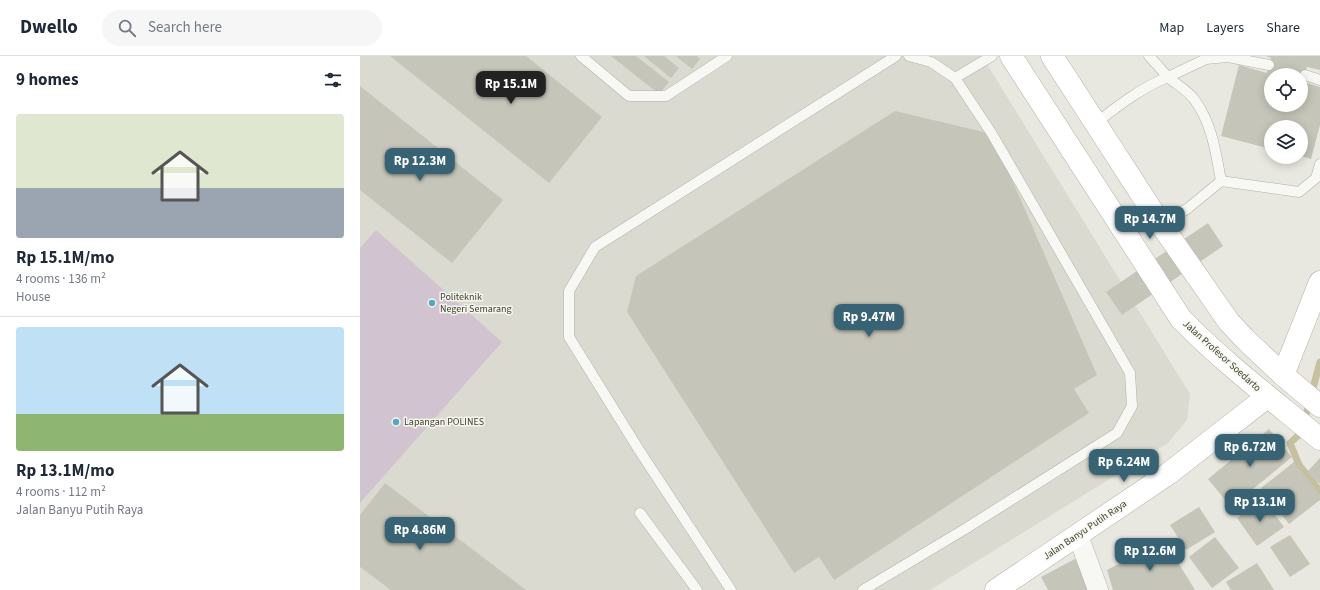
<!DOCTYPE html>
<meta charset="utf-8">
<style>
body{margin:0;font-family:"Source Sans 3",sans-serif;background:#f6f6f7;color:#1f2937;height:100vh;display:flex;flex-direction:column;font-size:15px;white-space:nowrap}
*{box-sizing:border-box;margin:0}
p{font-size:13px;color:#747a83}
.icon{flex:none;width:22px;height:22px;fill:none;stroke:currentColor;stroke-width:2;stroke-linecap:round;stroke-linejoin:round}
.map{position:relative;flex:1;overflow:hidden}
.details{display:flex;flex-direction:column;background:#fff;width:360px}
.details>*{flex:none}
.fabs{position:absolute;left:904px;top:12px;display:grid;gap:8px}
.fabs a{display:grid;place-items:center;width:44px;height:44px;border-radius:50%;background:#fff;box-shadow:0 2px 10px #0003;font-size:20px}
.price{position:absolute;translate:-50% -34px;padding:0 9px;border-radius:8px;background:#376375;color:#fff;font-size:13px;line-height:26px;filter:drop-shadow(0 1px 2px #0008)}
.price::after{content:'';position:absolute;left:50%;top:24px;width:12px;height:9px;margin-left:-6px;background:inherit;clip-path:polygon(0 0,100% 0,50% 100%)}
.price.on{background:#222;color:#fff}
ul{padding:0;list-style:none}
li{display:grid;align-content:center;gap:8px;height:212px;padding:0 16px}
li+li{border-top:1px solid #e0e1e3}
li span{display:grid;place-items:center;height:124px;border-radius:4px;color:#555}
li>.icon{margin-inline-start:auto}
span .icon{width:72px;height:72px;fill:#fffc;stroke-width:1}
li b{font-size:17px}
h2{display:flex;justify-content:space-between;align-items:center;height:48px;padding:0 16px;font-size:17px}
header{display:flex;align-items:center;gap:24px;box-sizing:border-box;height:56px;padding:0 20px;background:#fff;border-bottom:1px solid #e0e1e3}
header strong{font-size:19px}
nav{display:flex;gap:22px;margin-inline-start:auto;font-size:14px}
.search{width:280px;height:36px;background:#f6f6f7;display:flex;align-items:center;gap:10px;box-sizing:border-box;padding:0 14px;border-radius:22px;color:#747a83;font-size:15px}
main{display:flex;flex:1;min-height:0}
.map>svg:first-child{display:block}
.built{fill:#dadad0}
.green{fill:#d1c3d0}
.lines{fill:none;stroke-linecap:round;stroke-linejoin:round}
.stream{stroke:#c5c0a0;stroke-width:7}
.building{fill:#c5c5b9;fill-rule:evenodd}
.lane-casing{stroke:#b2b2a7;stroke-width:11}
.street-casing{stroke:#b2b2a7;stroke-width:21}
.secondary-casing{stroke:#b2b2a7;stroke-width:23}
.lane{stroke:#f7f7f4;stroke-width:10}
.street{stroke:#f7f7f4;stroke-width:20}
.secondary{stroke:#fff;stroke-width:22}
.poi-dot{fill:#54a9c0;stroke:#f6f6f1;stroke-width:1.5}
.labels{text-anchor:middle;dominant-baseline:central;stroke-width:3;stroke-linejoin:round;paint-order:stroke}
.poi-label{font-size:10px;fill:#3e3e2b;stroke:#f6f6f1;text-anchor:start}
.street-label{font-size:10px;fill:#3e3e2b;stroke:#f6f6f1}
</style>
<header>
<strong>Dwello</strong>
<div class="search"><svg class="icon" aria-label="search" viewBox="0 0 24 24"><circle cx="10" cy="10" r="6"/><path d="M15 15l6 6"/></svg>Search here</div>
<nav><a>Map</a><a>Layers</a><a>Share</a></nav>
</header>
<main>
<section class="details">
<h2>9 homes<svg class="icon" aria-label="filters" viewBox="0 0 24 24"><path d="M4 7h16M4 17h16"/><circle cx="9" cy="7" r="2"/><circle cx="15" cy="17" r="2"/></svg></h2>
<ul>
<li><span style="background:linear-gradient(#dfe7d0 60%,#9aa5b1 0)"><svg class="icon" aria-label="home" viewBox="0 0 24 24"><path d="M3 11l9-7 9 7M6 9v11h12V9"/></svg></span><div><b>Rp 15.1M/mo</b><p>4 rooms · 136 m²</p><p>House</p></div></li>
<li><span style="background:linear-gradient(#bfe0f5 70%,#8fb573 0)"><svg class="icon" aria-label="home" viewBox="0 0 24 24"><path d="M3 11l9-7 9 7M6 9v11h12V9"/></svg></span><div><b>Rp 13.1M/mo</b><p>4 rooms · 112 m²</p><p>Jalan Banyu Putih Raya</p></div></li>
</ul>
</section>
<div class="map">
<svg width="960" height="534" viewBox="0 0 960 534">
<rect width="100%" height="100%" fill="#e8e8e1"/>
<!-- built -->
<path class="built" d="M0 0H622L830 338 827 364 808 387 570 534H0Z"/>
<!-- green -->
<path class="green" d="M16 174 142 286 0 447V192Z"/>
<g class="lines">
<!-- stream -->
<path class="stream" d="M960 306 941 377 930 387 939 409 960 435"/>
</g>
<!-- building -->
<g class="building">
<path d="M30 0H166L242 61 189 127Z"/>
<path d="M251 0H276L309 26 299 38Z"/>
<path d="M284 0H304L319 12 311 22Z"/>
<path d="M316 0H337L340 3 332 13Z"/>
<path d="M906 0H960V14L947 11 943 26 960 31V69L951 103 941 100V71H911V93L861 80 879 9 907 17 911 2ZM911 19H941V49H911Z"/>
<path d="M0 30 143 144 92 207 0 134Z"/>
<path d="M535 55 632 78 737 319 714 333 729 357 474 524 459 501 434 517 267 256 276 220Z"/>
<path d="M848 167 863 190 762 259 746 236Z"/>
<path d="M909 373 932 401 871 451 848 423Z"/>
<path d="M960 402V428L947 416Z"/>
<path d="M934 406 960 439V444L929 468 901 432Z"/>
<path d="M25 427 166 534H31L0 511V459Z"/>
<path d="M903 443 924 471 897 490 877 462Z"/>
<path d="M839 451 855 476 826 494 810 469Z"/>
<path d="M930 479 950 508 930 521 910 491Z"/>
<path d="M855 481 879 512 852 532 829 501Z"/>
<path d="M804 484 835 534H753L747 514Z"/>
<path d="M715 503 731 534H688L681 521Z"/>
<path d="M897 507 914 534H871L866 526Z"/>
</g>
<g class="lines">
<defs>
<g id="lane">
<path d="M221 0 269 40H306L367 0"/>
<path d="M789 0 808 21 846 3 868 1 909 9"/>
<path d="M945 19 960 24"/>
<path d="M595 22 632 0"/>
<path d="M736 67C759 49 781 32 808 21 816 28 828 35 834 43 852 67 856 97 861 125L827 153 800 167"/>
<path d="M861 125 939 136 956 122 960 108"/>
<path d="M280 457 337 534"/>
<path d="M371 534 279 394 209 281V235L235 191 536 0"/>
<path d="M503 534 605 473 757 377 772 350 770 317 632 78 595 22 571 6 549 0"/>
</g>
<path id="street" d="M718 479 738 534"/>
<g id="secondary">
<path d="M651 0 821 263C864 307 913 344 960 383"/>
<path d="M692 0 800 167 869 266 885 283 923 319 960 350"/>
<path d="M923 319 960 226"/>
<path d="M636 534 808 418 907 341"/>
</g>
</defs>
<!-- lane casing -->
<use href="#lane" class="lane-casing"/>
<!-- street casing -->
<use href="#street" class="street-casing"/>
<!-- secondary casing -->
<use href="#secondary" class="secondary-casing"/>
<!-- lane -->
<use href="#lane" class="lane"/>
<!-- street -->
<use href="#street" class="street"/>
<!-- secondary -->
<use href="#secondary" class="secondary"/>
</g>
<!-- markers -->
<g class="poi-dot">
<circle cx="72" cy="247" r="4"/>
<circle cx="36" cy="366" r="4"/>
</g>
<g class="labels">
<!-- poi labels -->
<g class="poi-label">
<text x="80" y="241">Politeknik<tspan x="80" dy="12">Negeri Semarang</tspan></text>
<text x="44" y="366">Lapangan POLINES</text>
</g>
<!-- street labels -->
<g class="street-label">
<text transform="translate(862 300) rotate(42)">Jalan Profesor Soedarto</text>
<text transform="translate(725 474) rotate(-34)">Jalan Banyu Putih Raya</text>
</g>
</g>
</svg>
<div class="fabs">
<a><svg class="icon" aria-label="locate" viewBox="0 0 24 24"><circle cx="12" cy="12" r="6"/><path d="M12 2v4M12 18v4M2 12h4M18 12h4"/></svg></a>
<a><svg class="icon" aria-label="layers" viewBox="0 0 24 24"><path d="M12 4l9 5-9 5-9-5zM3 14l9 5 9-5"/></svg></a>
</div>
<b class="price on" style="left:151px;top:49px">Rp 15.1M</b>
<b class="price" style="left:60px;top:126px">Rp 12.3M</b>
<b class="price" style="left:790px;top:184px">Rp 14.7M</b>
<b class="price" style="left:509px;top:282px">Rp 9.47M</b>
<b class="price" style="left:890px;top:412px">Rp 6.72M</b>
<b class="price" style="left:764px;top:427px">Rp 6.24M</b>
<b class="price" style="left:900px;top:467px">Rp 13.1M</b>
<b class="price" style="left:60px;top:495px">Rp 4.86M</b>
<b class="price" style="left:790px;top:516px">Rp 12.6M</b>
</div>
</main>
